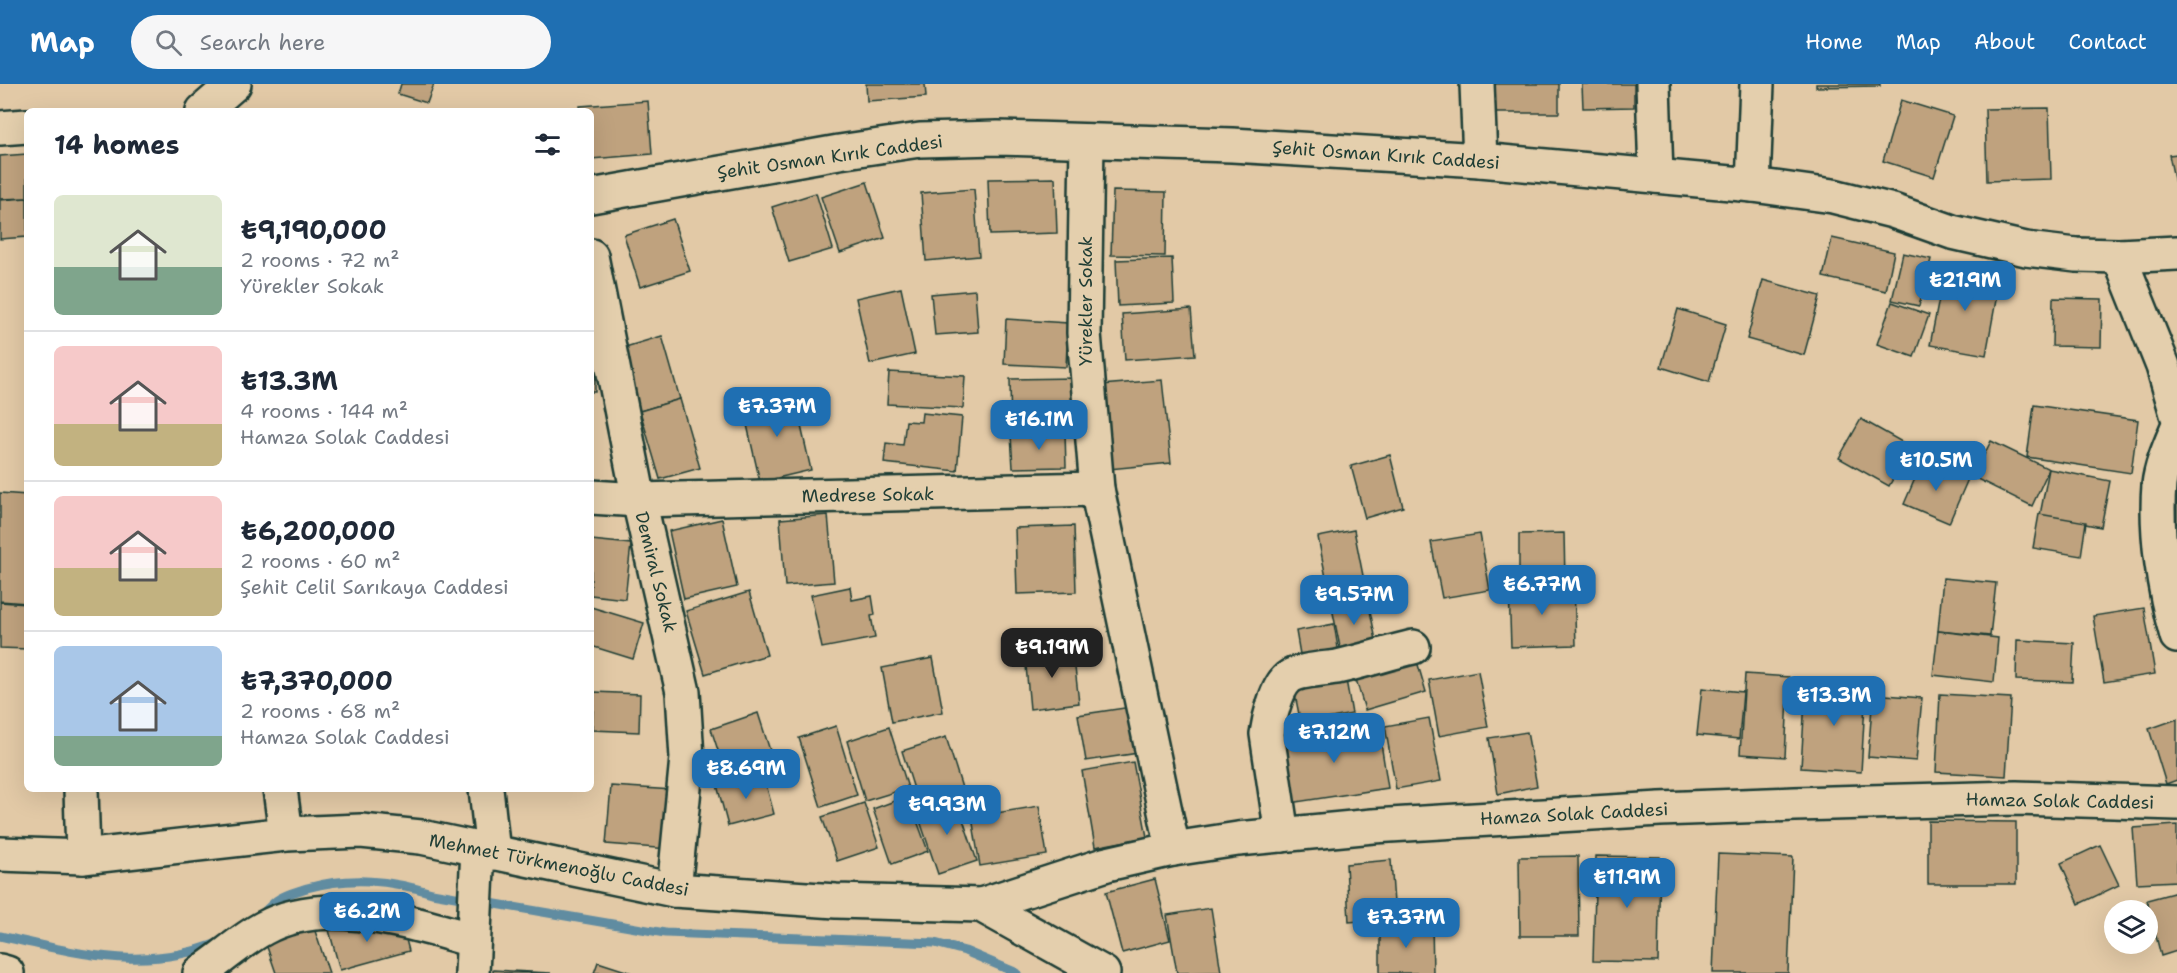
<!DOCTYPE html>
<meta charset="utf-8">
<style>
body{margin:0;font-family:"Shantell Sans",sans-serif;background:#f6f6f7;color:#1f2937;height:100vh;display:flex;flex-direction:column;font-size:22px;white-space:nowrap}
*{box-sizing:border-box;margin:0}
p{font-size:20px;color:#747a83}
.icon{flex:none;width:33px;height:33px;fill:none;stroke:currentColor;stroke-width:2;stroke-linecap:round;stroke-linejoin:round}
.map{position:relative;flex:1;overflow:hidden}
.sheet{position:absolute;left:24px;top:24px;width:570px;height:684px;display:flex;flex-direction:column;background:#fff;border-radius:9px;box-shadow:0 6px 24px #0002}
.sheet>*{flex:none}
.buttons{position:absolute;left:2104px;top:816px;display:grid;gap:12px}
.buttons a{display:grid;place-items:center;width:54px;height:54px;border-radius:50%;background:#fff;box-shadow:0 6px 24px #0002;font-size:30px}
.price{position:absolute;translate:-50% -51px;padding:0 14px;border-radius:12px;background:#1f6fb2;color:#fff;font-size:20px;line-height:39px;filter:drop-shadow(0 2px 3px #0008)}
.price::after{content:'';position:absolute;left:50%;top:36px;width:18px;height:14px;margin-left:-9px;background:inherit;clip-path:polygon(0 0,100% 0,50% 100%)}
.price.active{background:#222;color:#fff}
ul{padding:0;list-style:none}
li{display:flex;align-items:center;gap:18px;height:150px;padding:0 30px}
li+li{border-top:2px solid #e0e1e3}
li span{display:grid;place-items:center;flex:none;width:168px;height:120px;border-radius:9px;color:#555}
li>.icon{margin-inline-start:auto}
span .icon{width:72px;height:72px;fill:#fffc;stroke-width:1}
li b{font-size:26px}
h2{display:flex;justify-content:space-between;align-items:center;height:72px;padding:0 30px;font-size:26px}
header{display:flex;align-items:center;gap:36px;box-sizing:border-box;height:84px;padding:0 30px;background:#1f6fb2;color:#fff}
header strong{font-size:28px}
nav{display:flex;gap:33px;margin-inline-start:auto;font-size:21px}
.search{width:420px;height:54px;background:#f6f6f7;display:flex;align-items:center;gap:15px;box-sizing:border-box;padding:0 21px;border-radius:33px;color:#747a83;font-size:22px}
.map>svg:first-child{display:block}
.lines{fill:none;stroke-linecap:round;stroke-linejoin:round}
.stream{stroke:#608ca1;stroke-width:9}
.building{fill:#bfa27e;stroke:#1f3d34;stroke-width:1.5}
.minor-casing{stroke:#1f3d34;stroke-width:38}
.major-casing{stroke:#1f3d34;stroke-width:38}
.minor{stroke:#e4cfad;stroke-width:33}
.major{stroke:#e4cfad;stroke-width:33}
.labels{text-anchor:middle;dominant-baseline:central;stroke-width:6;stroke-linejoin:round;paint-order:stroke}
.street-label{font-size:18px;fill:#1f3d34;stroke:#e4cfad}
</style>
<header>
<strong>Map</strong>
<div class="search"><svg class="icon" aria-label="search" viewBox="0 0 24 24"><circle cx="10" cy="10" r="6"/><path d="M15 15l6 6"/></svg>Search here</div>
<nav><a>Home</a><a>Map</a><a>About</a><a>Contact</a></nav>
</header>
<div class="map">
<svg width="2177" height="889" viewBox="0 0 2177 889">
<rect width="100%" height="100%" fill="#e2c9a6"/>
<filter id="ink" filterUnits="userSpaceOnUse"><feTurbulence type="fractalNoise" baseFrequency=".0167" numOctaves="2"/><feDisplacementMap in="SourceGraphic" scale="12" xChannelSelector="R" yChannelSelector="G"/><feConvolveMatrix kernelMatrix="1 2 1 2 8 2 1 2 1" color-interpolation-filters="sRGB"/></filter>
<g filter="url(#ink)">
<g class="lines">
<!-- stream -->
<g class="stream">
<path d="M259 833C265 827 271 821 277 816 285 810 298 807 307 804 351 792 390 796 432 809L665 849 935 859 965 867 1017 889"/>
<path d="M0 852C76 869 145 889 220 858"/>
</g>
</g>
<!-- building -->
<g class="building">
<path d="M401 0H434L427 19 398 10Z"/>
<path d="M866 0H925L926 13 867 17Z"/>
<rect x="1495" y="0" width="64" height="29"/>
<path d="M1582 0H1634V23L1583 24Z"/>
<path d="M1816 0H1880V2L1816 3Z"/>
<path d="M1901 16 1953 32 1934 93 1883 77Z"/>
<path d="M648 17 652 70 591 75V27H580V22Z"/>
<path d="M2049 24 2051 95 1987 97 1985 25Z"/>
<path d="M27 70V114L0 115V72Z"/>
<path d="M2177 70V109L2169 71Z"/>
<path d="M1055 94 1057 149 990 151 988 95Z"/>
<path d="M867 98 885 154 840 169 821 113Z"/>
<path d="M974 105 979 172 926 177 921 109Z"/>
<path d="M1113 107 1166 108 1165 172 1111 171Z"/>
<path d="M816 109 833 165 789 178 772 123Z"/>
<path d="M27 114V153L0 155V116Z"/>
<path d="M673 135 690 187 640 203 624 151Z"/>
<path d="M1832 154 1894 168 1886 207 1823 193Z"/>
<path d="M1903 169 1931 175 1919 222 1892 216Z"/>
<path d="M1172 174 1174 219 1118 222 1116 176Z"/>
<path d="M1945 184 2000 194 1986 271 1930 261Z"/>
<path d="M1763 196 1820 212 1804 271 1747 255Z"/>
<path d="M901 204 915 270 870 280 856 214Z"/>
<path d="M975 206 978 248 935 251 931 210Z"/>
<path d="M2053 214 2102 215 2101 263 2052 262Z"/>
<path d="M1892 218 1929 231 1914 273 1877 260Z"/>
<path d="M1191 225 1195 271 1125 276 1122 230Z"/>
<path d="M1678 225 1726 240 1709 298 1661 283Z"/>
<path d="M1006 235 1068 239 1066 283 1004 280Z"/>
<path d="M662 252 680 315 640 327 622 264Z"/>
<rect x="591" y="277" width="4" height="31"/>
<path d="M889 288 965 292 963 324 887 320Z"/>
<path d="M1076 294 1077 350 1011 351 1010 295Z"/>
<path d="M1162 296 1171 379 1109 385 1101 301Z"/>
<path d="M794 311 811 386 760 398 743 323Z"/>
<path d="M680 315 700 384 660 395 640 327Z"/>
<path d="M2034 321 2138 336 2131 389 2027 373Z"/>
<path d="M922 329 962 333 957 387 884 379 886 359 903 361 906 337 921 338Z"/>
<path d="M1861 335 1911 363 1889 402 1839 374Z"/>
<path d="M1065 349 1066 383 1013 384 1011 351Z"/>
<path d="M1991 357 2049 385 2032 422 1973 393Z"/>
<path d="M1390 371 1403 423 1365 434 1351 382Z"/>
<path d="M1923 376 1968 395 1949 439 1904 420Z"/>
<path d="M2177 382V440L2171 417Z"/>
<path d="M2049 385 2110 397 2101 443 2040 431Z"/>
<path d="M0 409 27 411V519L0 517Z"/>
<path d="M2039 430 2086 438 2081 472 2033 464Z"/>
<path d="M828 431 834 498 785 502 780 435Z"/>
<path d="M722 435 737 503 684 515 669 447Z"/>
<path d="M1074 442 1076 508 1017 510 1015 444Z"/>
<path d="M1354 446 1366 507 1330 514 1318 453Z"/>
<path d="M1564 449 1565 498 1519 499V450Z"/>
<path d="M1480 450 1490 506 1442 514 1431 458Z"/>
<path d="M591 456 631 460 625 515 591 511Z"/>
<path d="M1943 494 1996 499 1990 552 1938 547Z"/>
<path d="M1574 502 1576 561 1511 563 1509 504Z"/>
<path d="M850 503 852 516 872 512 875 531 871 532 875 554 822 564 811 511Z"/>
<path d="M1366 507 1379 571 1343 578 1330 514Z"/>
<path d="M749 508 767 571 705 590 686 527Z"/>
<path d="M0 518 27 520V565L0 564Z"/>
<path d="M591 523 644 539 633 575 591 562Z"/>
<path d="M2144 524 2155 590 2104 598 2093 532Z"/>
<path d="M1334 540 1340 576 1302 582 1296 547Z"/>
<path d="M1938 547 1998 554 1994 598 1933 591Z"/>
<path d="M2017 556 2074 559 2072 598 2016 596Z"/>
<path d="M1073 566 1079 619 1030 625 1025 571Z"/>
<path d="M1414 567 1426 608 1365 626 1353 585Z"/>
<path d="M933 574 943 628 892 638 882 584Z"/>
<path d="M1478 587 1488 643 1439 652 1429 596Z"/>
<path d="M1345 590 1352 630 1301 640 1293 601Z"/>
<path d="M1745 590 1789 593 1785 673 1740 670Z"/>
<path d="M1806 598 1866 602 1861 688 1801 684Z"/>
<path d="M1702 604 1743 608 1739 655 1697 651Z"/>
<path d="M594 608 640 610 639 648 592 646Z"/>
<path d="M1873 610 1922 614 1916 677 1868 673Z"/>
<path d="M1940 610 2011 614 2006 692 1936 688Z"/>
<path d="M1131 623 1138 669 1086 677 1078 631Z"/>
<path d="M758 629 774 679 727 694 711 645Z"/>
<path d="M1429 634 1441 697 1396 705 1385 642Z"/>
<path d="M2177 635V696L2166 700 2149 645Z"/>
<path d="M1378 640 1388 704 1290 719 1281 655Z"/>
<path d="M836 642 857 711 821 723 799 654Z"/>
<path d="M889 643 908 704 865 717 847 657Z"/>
<path d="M1527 648 1537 702 1498 710 1489 654Z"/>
<path d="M946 653 963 707 919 721 902 667Z"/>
<path d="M1133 678 1147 753 1095 763 1082 687Z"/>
<path d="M763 689 774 730 728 742 717 701Z"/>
<path d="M611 702 673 706 669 765 606 760Z"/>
<path d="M908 712 928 767 892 780 873 725Z"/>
<path d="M956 715 977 777 938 790 917 728Z"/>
<path d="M864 719 879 763 837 777 822 733Z"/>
<path d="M1039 722 1047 771 980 782 972 733Z"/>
<path d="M1928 737 2016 738V800H1928Z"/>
<path d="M2177 741V797L2137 799 2133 744Z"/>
<path d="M2100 761 2119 801 2079 820 2061 779Z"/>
<path d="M1718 770 1793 773 1788 889H1713Z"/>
<path d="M1578 772 1579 852H1520L1519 773Z"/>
<path d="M1596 772 1660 773 1658 878 1593 877Z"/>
<path d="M1391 776 1395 834 1349 838 1346 780Z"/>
<path d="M1155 795 1170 856 1122 869 1106 808Z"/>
<path d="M2177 808V867L2161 872 2147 816Z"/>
<path d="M1211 824 1221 888 1177 889 1167 831Z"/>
<path d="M366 837 403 844 409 867 340 886 329 846Z"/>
<path d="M1380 840H1432L1433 889H1380Z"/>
<path d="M314 844 329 889H276L266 860Z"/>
<path d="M598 878 632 889H594Z"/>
<path d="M493 886 551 889H493Z"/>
</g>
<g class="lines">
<defs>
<g id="minor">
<path d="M1477 0 1480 76"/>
<path d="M1653 0 1656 92"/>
<path d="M203 27 234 0"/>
<path d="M0 44 27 42"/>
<path d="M1087 57 1084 249 1097 405 1173 765"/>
<path d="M1753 101 1757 0"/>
<path d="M591 112 839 68 920 56 998 54 1232 61 1480 76 1753 101 1833 112 1893 127 1952 148 2026 165 2076 171 2119 172 2177 169"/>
<path d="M591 172 639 416 683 608 687 674 674 806"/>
<path d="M2119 172 2163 282 2177 330"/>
<path d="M2177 345C2170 362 2161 382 2159 401 2155 448 2164 507 2177 552"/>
<path d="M591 413 639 416 1097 405"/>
<path d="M81 705 83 773"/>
<path d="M280 705 286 750"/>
<path d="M486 705 493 769"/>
<path d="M1282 751 1267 650C1269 636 1276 604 1288 594 1297 586 1324 585 1337 583 1363 577 1388 569 1413 563"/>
<path d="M981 821 1107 780 1173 765 1238 755 1373 742 1660 725 1795 720 2016 714 2177 719"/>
<path d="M0 887 7 889"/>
<path d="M200 889C222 875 241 856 264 844 326 810 410 839 473 856"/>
<path d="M472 889 478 765"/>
</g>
<path id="major" d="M0 770 83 773 286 750 361 747 421 753 674 806 836 817 981 821 1103 889"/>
</defs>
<!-- minor casing -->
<use href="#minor" class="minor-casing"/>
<!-- major casing -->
<use href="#major" class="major-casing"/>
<!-- minor -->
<use href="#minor" class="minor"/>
<!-- major -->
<use href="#major" class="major"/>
</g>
</g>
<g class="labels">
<!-- street labels -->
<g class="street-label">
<text transform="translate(1386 71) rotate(4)">Şehit Osman Kırık Caddesi</text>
<text transform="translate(830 73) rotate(-8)">Şehit Osman Kırık Caddesi</text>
<text transform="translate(1086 217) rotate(-90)">Yürekler Sokak</text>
<text transform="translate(868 411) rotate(-1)">Medrese Sokak</text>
<text transform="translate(656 488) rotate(76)">Demiral Sokak</text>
<text transform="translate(2060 717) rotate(1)">Hamza Solak Caddesi</text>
<text transform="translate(1574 730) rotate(-3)">Hamza Solak Caddesi</text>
<text transform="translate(559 781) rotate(11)">Mehmet Türkmenoğlu Caddesi</text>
</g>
</g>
</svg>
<div class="buttons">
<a><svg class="icon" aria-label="layers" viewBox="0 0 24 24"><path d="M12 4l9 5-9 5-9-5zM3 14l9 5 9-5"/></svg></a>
</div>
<b class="price" style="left:1965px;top:228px">₺21.9M</b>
<b class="price" style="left:777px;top:354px">₺7.37M</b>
<b class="price" style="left:1039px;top:367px">₺16.1M</b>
<b class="price" style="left:1936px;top:408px">₺10.5M</b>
<b class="price" style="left:1542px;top:532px">₺6.77M</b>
<b class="price" style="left:1354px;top:542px">₺9.57M</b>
<b class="price active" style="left:1052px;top:595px">₺9.19M</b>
<b class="price" style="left:1834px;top:643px">₺13.3M</b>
<b class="price" style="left:1334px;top:680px">₺7.12M</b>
<b class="price" style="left:746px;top:716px">₺8.69M</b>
<b class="price" style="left:947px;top:752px">₺9.93M</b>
<b class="price" style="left:1627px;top:825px">₺11.9M</b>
<b class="price" style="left:367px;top:859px">₺6.2M</b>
<b class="price" style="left:1406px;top:865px">₺7.37M</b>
<section class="sheet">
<h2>14 homes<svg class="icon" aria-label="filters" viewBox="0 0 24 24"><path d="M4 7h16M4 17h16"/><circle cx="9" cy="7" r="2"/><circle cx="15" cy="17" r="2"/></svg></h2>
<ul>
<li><span style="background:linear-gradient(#dfe7d0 60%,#7fa58c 0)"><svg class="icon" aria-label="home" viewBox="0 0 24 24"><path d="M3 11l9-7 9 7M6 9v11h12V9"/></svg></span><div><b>₺9,190,000</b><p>2 rooms · 72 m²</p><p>Yürekler Sokak</p></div></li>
<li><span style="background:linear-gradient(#f6c9c9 65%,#c2b280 0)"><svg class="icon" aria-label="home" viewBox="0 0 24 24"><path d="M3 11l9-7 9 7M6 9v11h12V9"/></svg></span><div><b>₺13.3M</b><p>4 rooms · 144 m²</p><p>Hamza Solak Caddesi</p></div></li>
<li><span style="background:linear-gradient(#f6c9c9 60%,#c2b280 0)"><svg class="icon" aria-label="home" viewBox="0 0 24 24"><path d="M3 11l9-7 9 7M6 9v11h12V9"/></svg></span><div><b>₺6,200,000</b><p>2 rooms · 60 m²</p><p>Şehit Celil Sarıkaya Caddesi</p></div></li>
<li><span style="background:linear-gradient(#a9c7e8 75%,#7fa58c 0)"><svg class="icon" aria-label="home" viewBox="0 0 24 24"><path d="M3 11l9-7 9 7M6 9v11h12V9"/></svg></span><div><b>₺7,370,000</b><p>2 rooms · 68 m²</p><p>Hamza Solak Caddesi</p></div></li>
</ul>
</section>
</div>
